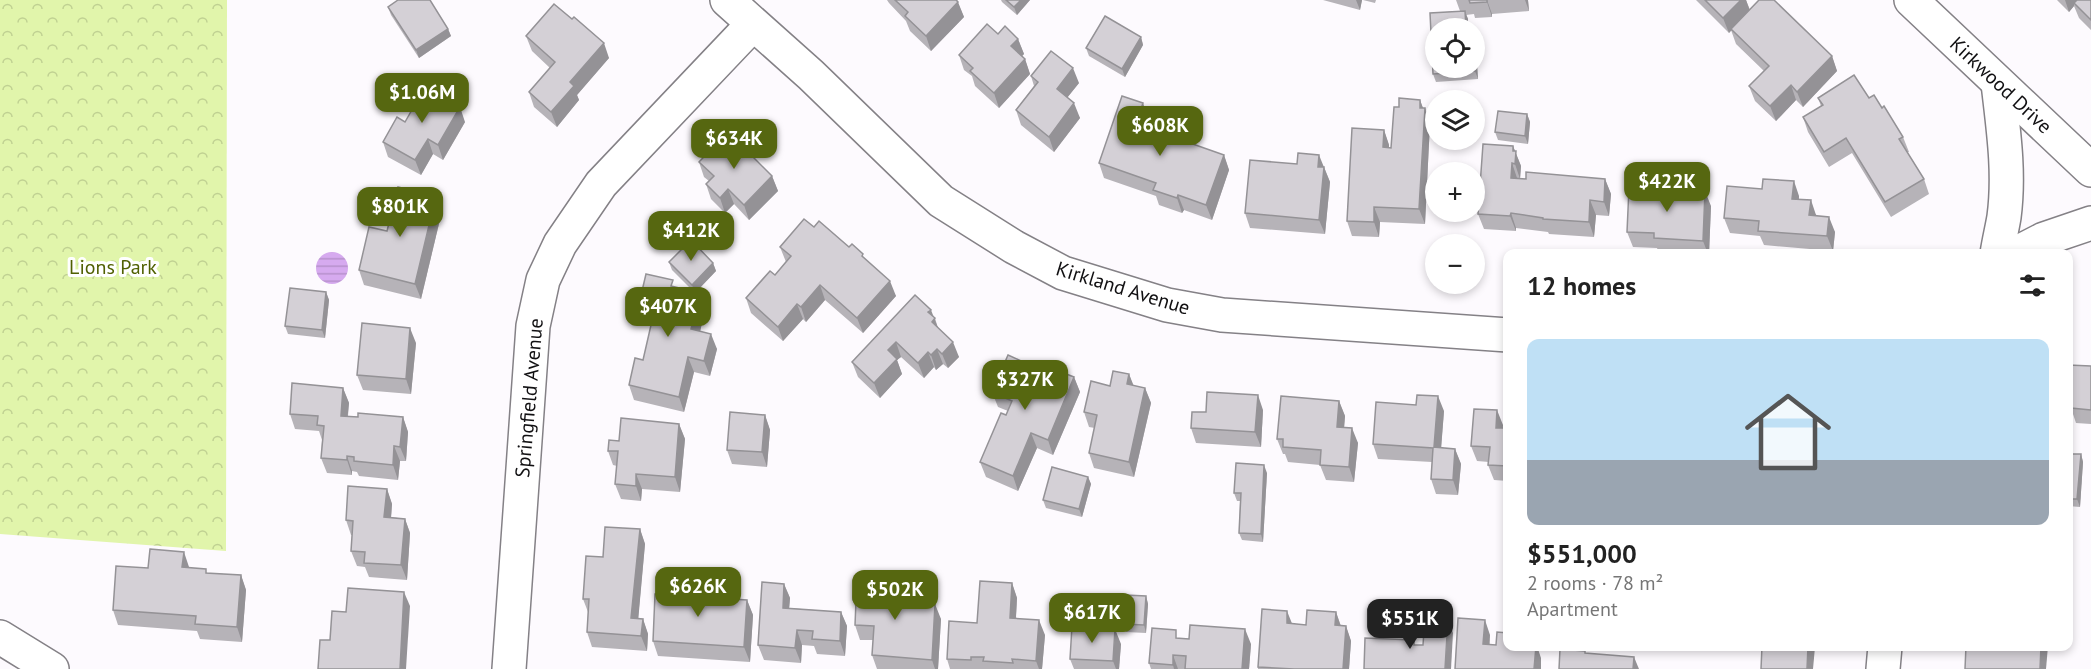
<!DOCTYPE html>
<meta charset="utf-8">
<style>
body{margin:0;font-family:"PT Sans",sans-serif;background:#f2f2f2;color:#222;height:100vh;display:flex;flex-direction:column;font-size:22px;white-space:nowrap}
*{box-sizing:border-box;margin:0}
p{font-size:20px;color:#767676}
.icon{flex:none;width:33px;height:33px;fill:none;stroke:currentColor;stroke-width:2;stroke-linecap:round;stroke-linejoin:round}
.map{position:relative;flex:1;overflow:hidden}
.side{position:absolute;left:1503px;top:249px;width:570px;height:402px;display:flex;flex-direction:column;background:#fff;border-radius:12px;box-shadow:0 3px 9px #0003}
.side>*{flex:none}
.tools{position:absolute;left:1425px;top:18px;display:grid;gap:12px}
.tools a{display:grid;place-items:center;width:60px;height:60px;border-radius:50%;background:#fff;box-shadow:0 3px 9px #0003;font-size:30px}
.price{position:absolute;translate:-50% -51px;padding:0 14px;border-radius:12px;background:#566710;color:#fff;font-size:20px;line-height:39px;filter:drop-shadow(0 2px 3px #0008)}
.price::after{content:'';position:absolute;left:50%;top:36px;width:18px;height:14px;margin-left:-9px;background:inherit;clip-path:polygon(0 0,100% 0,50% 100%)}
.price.selected{background:#222;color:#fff}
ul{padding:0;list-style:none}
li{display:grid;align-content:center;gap:12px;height:318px;padding:0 24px}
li+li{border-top:2px solid #e0e0e0}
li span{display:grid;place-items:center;height:186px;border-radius:12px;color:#555}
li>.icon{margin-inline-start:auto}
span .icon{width:108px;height:108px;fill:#fffc;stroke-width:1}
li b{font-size:26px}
h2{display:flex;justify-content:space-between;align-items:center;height:72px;padding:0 24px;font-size:26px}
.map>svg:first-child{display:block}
.park{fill:url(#park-crowns)}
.water{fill:url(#water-rules)}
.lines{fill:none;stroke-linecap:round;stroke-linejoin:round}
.minor-casing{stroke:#848186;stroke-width:36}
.minor{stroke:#fff;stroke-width:33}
.wall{fill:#b6b3b8}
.shaded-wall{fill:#949296}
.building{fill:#d4d0d6;stroke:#949296;stroke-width:1.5}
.labels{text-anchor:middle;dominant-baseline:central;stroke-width:6;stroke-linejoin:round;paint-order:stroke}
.street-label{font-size:20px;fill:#111012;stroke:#fff}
.park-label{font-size:20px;fill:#506002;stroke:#fff}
</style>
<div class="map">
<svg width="2091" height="669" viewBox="0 0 2091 669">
<defs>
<pattern id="park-crowns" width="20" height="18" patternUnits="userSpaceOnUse" patternTransform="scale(1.5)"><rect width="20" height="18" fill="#e1f5ab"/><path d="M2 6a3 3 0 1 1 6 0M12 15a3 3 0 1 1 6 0" fill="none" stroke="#c0d192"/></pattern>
<pattern id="water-rules" width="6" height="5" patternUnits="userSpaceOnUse" patternTransform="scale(1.5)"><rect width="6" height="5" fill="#d6aaef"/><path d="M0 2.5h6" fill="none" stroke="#b791cc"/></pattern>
</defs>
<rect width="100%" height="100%" fill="#fdfafe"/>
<!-- park -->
<path class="park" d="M0 0H227L226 551 0 534Z"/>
<!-- water -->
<circle class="water" cx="332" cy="268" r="16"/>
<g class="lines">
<defs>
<g id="minor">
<path d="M727 0 811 75 941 201 1014 247 1063 273 1167 305 1222 315 1508 335"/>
<path d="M1911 0 2091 170"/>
<path d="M1997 254C1999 241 2002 229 2004 217 2010 172 2003 127 1998 83"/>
<path d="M2015 254 2044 239 2091 223"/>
<path d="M0 637 52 669"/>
<path d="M509 669 533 326 543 280 560 244 601 184 753 24"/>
<path d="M1883 669 1885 646"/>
</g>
</defs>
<!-- minor casing -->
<use href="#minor" class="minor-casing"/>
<!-- minor -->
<use href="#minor" class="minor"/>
</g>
<!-- wall -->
<g class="wall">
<path d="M887 0H958L957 1 964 17 931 51 910 31 906 21 889 3Z"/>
<path d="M1001 0H1030L1017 15 1002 2Z"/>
<path d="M1323 0H1362L1360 10Z"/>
<path d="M1363 0H1376L1375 3Z"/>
<path d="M1456 0H1528L1529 11 1492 14V17L1475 18 1474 14 1466 15 1468 19V28H1436V68H1474V46L1476 51 1478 79 1436 82 1433 74 1430 13 1460 11Z"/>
<path d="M1696 0H1746L1750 10 1832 56 1837 71 1803 107 1796 100 1776 121 1755 101 1749 86 1764 71 1736 44 1731 30 1729 33Z"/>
<path d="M2057 0H2091V30L2079 18 2074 6 2069 12Z"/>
<path d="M388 7 448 29 451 36 419 58 391 15Z"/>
<path d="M572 19 609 58 577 95 579 100 557 127 534 107 529 92 550 68 532 51 526 36Z"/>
<path d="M998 34 1018 39 1024 54 1022 56 1025 59 1030 74 999 108 975 86 972 76 964 70 959 55Z"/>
<path d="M1141 37 1143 45 1125 77 1089 56 1086 48Z"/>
<path d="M1031 76 1079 83 1067 98 1080 118 1054 152 1021 125 1016 110 1034 86Z"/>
<path d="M1818 98H1869L1882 108 1903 137 1909 152H1907L1924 179 1929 194 1891 217 1852 153 1829 167 1808 132 1803 117 1821 106Z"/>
<path d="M1420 100 1423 108H1425L1430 123 1425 224 1380 222 1379 237 1352 236 1347 221 1384 130 1389 145V148H1391Z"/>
<path d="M1527 114 1530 122 1528 144 1498 140 1495 132Z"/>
<path d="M1148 118 1145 127 1224 155 1229 170 1212 220 1184 210 1182 213 1159 205 1156 196 1104 178 1099 163Z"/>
<path d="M405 122H465L443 160 433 154 421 175 388 157 383 142Z"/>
<path d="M1513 146 1521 166 1520 179H1517H1605L1611 194 1609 216 1596 215 1594 237 1549 234 1548 232 1516 228V231L1484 229 1478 214Z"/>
<path d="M699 162 772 176 778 191 749 220 734 204 725 213 711 199 706 184 709 181 704 177Z"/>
<path d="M1324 167 1330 182 1325 234 1250 228 1245 213Z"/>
<path d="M436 196 442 211 421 299 364 285 359 270 387 231Z"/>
<path d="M1799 196V199L1835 232 1833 251 1764 245 1760 236 1730 233 1724 218Z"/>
<path d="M1711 206 1709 254 1659 253 1657 248 1633 247 1627 232Z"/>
<path d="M814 227 849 247 865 259 896 296 863 333 825 300 806 322 803 319 783 341 751 313 746 298 775 275 786 262 780 247Z"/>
<path d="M669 262 713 263 716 271 695 293 672 270Z"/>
<path d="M675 287 694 305 693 308 702 323 700 332 717 349 710 376 694 372 684 412 634 400 629 385 643 360 651 325 643 322 638 308Z"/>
<path d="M326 292 329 300 325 338 288 334 285 326Z"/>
<path d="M933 317 935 318 938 328 959 357 948 368 943 364 936 370 934 367 924 378 901 357 897 360 902 374 880 398 858 377 852 362Z"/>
<path d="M416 343 411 394 363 390 357 375Z"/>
<path d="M2068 365 2091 366V424L2076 423 2071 408V404H2068Z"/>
<path d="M1031 368 1040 372 1074 377 1080 392 1053 455 1037 448 1018 491 986 477 980 462 1008 411 998 407 992 392Z"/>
<path d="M1129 374 1133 386 1145 388 1151 403 1134 477 1094 468 1089 453 1095 428 1089 427 1084 412 1110 386Z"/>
<path d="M343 388 349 403 348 416 358 417H403L408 432 406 461H400L398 480 359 476 357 472 352 471V475L327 473 321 458 322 440 319 431 295 429 290 414Z"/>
<path d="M1339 401 1345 416 1344 427 1358 443 1354 482 1326 480 1320 465 1288 462 1285 454H1283L1277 439Z"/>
<path d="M1263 410 1261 447 1196 443 1191 428Z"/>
<path d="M1444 411 1441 448 1455 449 1461 464 1458 495 1436 494 1431 479 1432 462 1378 459 1373 444Z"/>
<path d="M765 415 770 430 767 467 732 464 727 450Z"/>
<path d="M679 424 685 439 680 492 642 489 641 501 621 499 615 484 617 466 613 465 608 451 619 441Z"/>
<path d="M1503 425 1502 428H1508V481L1494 480 1488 465 1489 462 1477 461 1471 446Z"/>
<path d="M2068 454H2081L2083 462 2080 507 2068 506Z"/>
<path d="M1267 473 1263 542 1242 540 1239 533 1240 501H1237L1234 493Z"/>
<path d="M1088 477 1091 484 1082 517 1046 508 1043 500Z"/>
<path d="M387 489 392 504 391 517 405 519 410 533 407 580 369 577 365 567 357 566 351 551 352 535H351L346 520Z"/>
<path d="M640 529 645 544 638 619H643L648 634 647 651 592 647 587 632 588 612 583 599 603 557Z"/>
<path d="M189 567V568L208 573 241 575 246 590 242 642 200 639 197 631 118 625 113 610 148 568Z"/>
<path d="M685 583 690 596 747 600 753 615 750 662 658 656 653 641 660 594Z"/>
<path d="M1012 583 1017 598 1016 618 1045 635 1042 669H950L947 659Z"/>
<path d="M784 584 790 598 789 608 841 612 847 626 845 656 817 654 814 646 802 645 801 663 764 660 758 645Z"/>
<path d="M910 586 915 603 941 619 938 669H877L872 655 873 640H860L855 625 856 609 853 600Z"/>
<path d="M1146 596 1148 604 1146 633 1126 632 1123 624Z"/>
<path d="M1336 612 1341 626H1346L1351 641 1349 669H1258V667L1292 624 1306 625Z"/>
<path d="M1179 638 1251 644 1249 669H1151L1149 663Z"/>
<path d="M1121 644 1119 669H1074L1070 659Z"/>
</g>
<!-- shaded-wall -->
<g class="shaded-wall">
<path d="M1021 0H1030L1017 15 1014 7Z"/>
<path d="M1356 0H1362L1360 10Z"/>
<path d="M1487 0 1492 14V17L1487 2Z"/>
<path d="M1525 0H1528L1529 11Z"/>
<path d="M1741 0H1746L1750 11 1729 33 1723 18Z"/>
<path d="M2065 0H2080L2074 3V6L2069 12Z"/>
<path d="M958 2 964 17 931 51 926 36Z"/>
<path d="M1465 11 1468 19V28H1466Z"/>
<path d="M448 29 451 36 419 58 416 50Z"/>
<path d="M1141 37 1143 45 1125 77 1122 69Z"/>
<path d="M1018 39 1024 54 1017 61 1011 46Z"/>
<path d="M604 43 609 58 577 95 579 100 557 127 551 112 570 82Z"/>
<path d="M1474 46 1476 51 1478 79 1475 71Z"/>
<path d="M1832 56 1837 71 1803 107 1797 92Z"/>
<path d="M1025 59 1030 74 999 108 994 93Z"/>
<path d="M1073 68 1079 83 1062 104 1057 89Z"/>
<path d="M1791 85 1796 100 1776 121 1770 106Z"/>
<path d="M1420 100 1424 111 1425 108 1430 123 1425 224 1419 209Z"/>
<path d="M1074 103 1080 118 1054 152 1049 137Z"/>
<path d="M1143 103 1148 118 1141 139 1136 124Z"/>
<path d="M460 107 465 122 443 160 438 145Z"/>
<path d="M1527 114 1530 122 1528 144 1525 136Z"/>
<path d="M1384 130 1389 145 1388 162 1383 147Z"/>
<path d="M428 139 433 154 421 175 415 160Z"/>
<path d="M1513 146 1521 166 1520 179 1515 164 1513 151Z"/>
<path d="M1224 155 1229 170 1212 220 1206 205Z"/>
<path d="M1319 155 1330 182 1325 234 1319 220 1318 167Z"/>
<path d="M1512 163 1517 178 1516 193 1511 178Z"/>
<path d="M772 176 778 191 749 220 744 205Z"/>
<path d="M1605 179 1611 194 1609 216 1604 202Z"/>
<path d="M1794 181 1799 196 1798 214 1792 199Z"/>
<path d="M728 189 734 204 725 213 720 198Z"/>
<path d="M1705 191 1711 206 1709 254H1708L1703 241Z"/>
<path d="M1178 195 1184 210 1182 213 1177 198Z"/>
<path d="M436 196 442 211 421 299 415 284Z"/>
<path d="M1590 200 1596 215 1594 237 1589 222Z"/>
<path d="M1811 200 1816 215H1809Z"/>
<path d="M1374 207 1380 222 1379 237 1374 222Z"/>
<path d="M1511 213 1516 228V231L1510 216Z"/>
<path d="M1829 217 1835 232 1833 251 1827 236Z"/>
<path d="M713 263 716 271 695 293 692 285Z"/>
<path d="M890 281 896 296 863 333 857 318Z"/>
<path d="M820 285 825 300 806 322 801 307Z"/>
<path d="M688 290 694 305 690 321 685 306Z"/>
<path d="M326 292 329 300 325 338 322 330Z"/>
<path d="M797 304 803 319 783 341 778 327Z"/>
<path d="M697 308 702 323 697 344 691 329Z"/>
<path d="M931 310 940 333 937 337 928 312Z"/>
<path d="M410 328 416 343 411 394 406 379Z"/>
<path d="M711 334 717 349 710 376 704 361Z"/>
<path d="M896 342 901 357 897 360 902 374 880 398 874 383 888 350Z"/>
<path d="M953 342 959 357 948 368 942 354Z"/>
<path d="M937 349 943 364 936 370 931 355Z"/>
<path d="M928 352 934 367 924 378 918 363Z"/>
<path d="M688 357 694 372 684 412 679 397Z"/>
<path d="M1129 374 1135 389 1127 384Z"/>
<path d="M1074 377 1080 392 1053 455 1048 440Z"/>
<path d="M343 388 349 403 346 431 341 416Z"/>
<path d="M1145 388 1151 403 1134 477 1129 462Z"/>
<path d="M1258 395 1263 410 1261 447 1255 432Z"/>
<path d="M1438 396 1444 411 1440 462 1434 447Z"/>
<path d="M1339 401 1345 416 1343 442 1337 427Z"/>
<path d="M1497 410 1503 425 1502 443 1496 428Z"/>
<path d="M765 415 770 430 767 467 762 452Z"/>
<path d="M403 417 408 432 406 461 400 447Z"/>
<path d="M679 424 685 439 680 492 675 477Z"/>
<path d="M1352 428 1358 443 1354 482 1349 467Z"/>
<path d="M1031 433 1037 448 1018 491 1013 476Z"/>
<path d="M394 446 400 461 398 480 393 465Z"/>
<path d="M1455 449 1461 464 1458 495 1453 480Z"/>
<path d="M2081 454 2083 462 2080 507 2077 499Z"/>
<path d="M347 456 352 471V475L347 460Z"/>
<path d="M1264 465 1267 473 1263 542 1261 534Z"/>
<path d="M636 474 642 489 641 501 636 486Z"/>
<path d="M1088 477 1091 484 1082 517 1079 509Z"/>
<path d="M387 489 392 504 390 532 384 517Z"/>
<path d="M405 519 410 533 407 580 401 565Z"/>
<path d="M640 529 645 544 637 633 631 618Z"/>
<path d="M184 552 189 567 188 582 182 567Z"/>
<path d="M241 575 246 590 242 642 237 627Z"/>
<path d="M685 583 690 598 684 596Z"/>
<path d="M1012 583 1017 598 1015 633 1010 618Z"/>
<path d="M784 584 790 598 788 623 783 608Z"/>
<path d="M910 586 915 601 914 617 909 602Z"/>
<path d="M404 592 410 606 406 669H400Z"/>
<path d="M1146 596 1148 604 1146 633 1144 625Z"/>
<path d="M747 600 753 615 750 662 744 647Z"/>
<path d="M935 604 941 619 938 669H935L932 660Z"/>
<path d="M1287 611 1293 626 1287 623Z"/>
<path d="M841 612 847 626 845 656 840 641Z"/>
<path d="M1336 612 1341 627 1335 625Z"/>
<path d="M1448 618 1453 633 1451 669H1445Z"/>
<path d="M643 619 648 634 647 651 641 636Z"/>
<path d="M1039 620 1045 635 1042 669H1039L1036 661Z"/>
<path d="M1485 620 1490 635 1489 659 1483 644Z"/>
<path d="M1346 626 1351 641 1349 669H1343Z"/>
<path d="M1115 629 1121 644 1119 669H1116L1113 661Z"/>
<path d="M1245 629 1251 644 1249 669H1242Z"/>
<path d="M797 630 802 645 801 663 795 648Z"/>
<path d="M1536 646H1537L1541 658V669H1534Z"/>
<path d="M1808 646 1815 647 1813 669H1807Z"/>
<path d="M2041 646H2048L2046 669H2040Z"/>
<path d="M1173 655 1178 669H1174L1173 665Z"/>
<path d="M1634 657 1639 669H1633Z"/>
</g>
<!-- building -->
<g class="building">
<path d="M398 0H430L448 29 416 50 388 7Z"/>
<path d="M895 0H956L958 2 926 36 905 16 908 12Z"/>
<path d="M1006 0H1021L1014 7Z"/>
<path d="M1469 0H1487V2L1470 3Z"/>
<path d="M1705 0H1741L1723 18Z"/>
<path d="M1759 0H1774L1832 56 1797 92 1791 85 1770 106 1749 86 1769 66 1731 29Z"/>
<path d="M2077 0H2091V20L2074 3Z"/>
<path d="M554 4 572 19 574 17 604 43 570 82 574 86 551 112 529 92 555 62 526 36Z"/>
<path d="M1465 11 1466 28H1436V68H1474V66L1475 71 1433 74 1430 13Z"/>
<path d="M1105 16 1141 37 1122 69 1086 48Z"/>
<path d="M987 24 998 34 1005 26 1018 39 1011 46 1025 59 994 93 970 71 973 68 959 55Z"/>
<path d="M1051 51 1073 68 1057 89 1074 103 1049 137 1016 110 1038 82 1031 76Z"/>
<path d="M1854 75 1869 98 1874 95 1882 108 1884 106 1903 137 1899 139 1924 179 1885 202 1846 138 1824 152 1803 117 1823 105 1818 98Z"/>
<path d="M425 87 460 107 438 145 428 139 415 160 383 142 397 117 405 122Z"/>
<path d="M1122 96 1143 103 1136 124 1224 155 1206 205 1178 195 1177 198 1153 190 1156 183 1099 163Z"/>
<path d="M1399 98 1420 100V108H1425L1419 209 1374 207V222L1347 221 1352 128 1384 130 1383 147 1391 148 1394 107H1399Z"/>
<path d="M1498 111 1527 114 1525 136 1495 132Z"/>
<path d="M728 132 772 176 744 205 728 189 720 198 706 184 714 176 699 162Z"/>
<path d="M1483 144 1513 146V151H1516L1515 164 1512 163 1511 178 1526 179V172L1605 179 1604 202 1590 200 1589 222 1543 219V218L1511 213 1510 216 1478 214Z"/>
<path d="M1298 153 1319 155 1318 167H1324L1319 220 1245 213 1250 160 1297 164Z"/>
<path d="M1763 179 1794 181 1792 199 1811 200 1809 215 1829 217 1827 236 1758 231 1759 221 1724 218 1727 186 1762 189Z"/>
<path d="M398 187 436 196 415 284 359 270 369 227 387 231Z"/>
<path d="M1629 188 1705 191 1703 241 1654 238V233L1627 232Z"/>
<path d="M804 219 814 227 819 221 849 247 852 244 863 254 862 256 890 281 857 318 820 285 801 307 797 304 778 327 746 298 770 271 775 275 791 256 780 247Z"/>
<path d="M691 240 713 263 692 285 669 262Z"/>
<path d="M646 274 673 280 671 286 688 290 685 306 697 308 691 329 711 334 704 361 688 357 679 397 629 385 635 358 643 360 654 312 638 308Z"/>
<path d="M290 288 326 292 322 330 285 326Z"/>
<path d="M915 295 931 310 928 312 935 318 932 322 953 342 942 354 937 349 931 355 928 352 918 363 896 342 888 350 897 359 874 383 852 362Z"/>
<path d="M362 323 410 328 406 379 357 375Z"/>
<path d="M1008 355 1030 365 1029 367 1040 372 1043 365 1074 377 1048 440 1031 433 1013 476 980 462 1001 413 1006 415 1012 401 992 392Z"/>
<path d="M2068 365 2091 366V410L2071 408 2072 389H2068Z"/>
<path d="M1113 371 1129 374 1127 384 1145 388 1129 462 1089 453 1097 415 1084 412 1091 381 1110 386Z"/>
<path d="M292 383 343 388 341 416 358 417V413L403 417 400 447 394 446 393 465 354 461V457L347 456V460L321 458 324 426 317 425 318 416 290 414Z"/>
<path d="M1207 392 1258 395 1255 432 1191 428 1192 412H1206Z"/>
<path d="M1417 395 1438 396 1434 447 1455 449 1453 480 1431 479 1433 448 1373 444 1376 402 1416 405Z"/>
<path d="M1281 396 1339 401 1337 427 1352 428 1349 467 1320 465 1321 450 1283 447V439H1277Z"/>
<path d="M1474 409 1497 410 1496 428H1508V466L1488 465 1490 447 1471 446Z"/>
<path d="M730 412 765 415 762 452 727 450Z"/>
<path d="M621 418 679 424 675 477 636 474V486L615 484 618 451H608L609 440 619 441Z"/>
<path d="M2068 454H2081L2077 499H2068Z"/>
<path d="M1236 463 1264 465 1261 534 1239 533 1241 493H1234Z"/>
<path d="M1052 467 1088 477 1079 509 1043 500Z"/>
<path d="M348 486 387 489 384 517 405 519 401 565 364 563 365 552 351 551 353 521 346 520Z"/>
<path d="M605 527 640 529 631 618 643 619 641 636 587 632 589 599H583L586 556 603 557Z"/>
<path d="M150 549 184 552 182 567 206 569V573L241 575 237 627 195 624 196 616 113 610 116 566 148 568Z"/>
<path d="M661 581 685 583 684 596 747 600 744 647 653 641 655 594H660Z"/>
<path d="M980 581 1012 583 1010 618 1039 620 1036 661 1012 659 1013 663 983 661 984 657H971V660L947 659 949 621 977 623Z"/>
<path d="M762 582 784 584 783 608 841 612 840 641 812 639 813 631 797 630 795 648 758 645Z"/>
<path d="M854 582 910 586 909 602 935 604 932 660 872 655 874 626 855 625 856 601 853 600Z"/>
<path d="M348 588 404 592 400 669H318L320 640H330L332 611 346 612Z"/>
<path d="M1125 595 1146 596 1144 625 1123 624Z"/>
<path d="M1262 609 1287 611V623L1306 625 1307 610 1336 612 1335 625 1346 626 1343 669H1294L1258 667Z"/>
<path d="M1425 616 1448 618 1445 669H1364L1365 638 1414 640V645H1423Z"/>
<path d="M1458 618 1485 620 1483 644 1496 645 1497 632 1508 633V646H1536L1534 669H1455Z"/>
<path d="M1190 625 1245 629 1242 669H1185L1186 656 1173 655V665L1149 663 1152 628 1176 630V638L1189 639Z"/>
<path d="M1072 626 1115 629 1113 661 1070 659Z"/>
<path d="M1762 646H1808L1807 669H1761Z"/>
<path d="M1966 646H2041L2040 669H1965Z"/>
<path d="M1560 649 1585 651V653L1634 657 1633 669H1559Z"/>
</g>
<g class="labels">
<!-- street labels -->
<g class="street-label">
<text transform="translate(2001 85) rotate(43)">Kirkwood Drive</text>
<text transform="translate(1123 288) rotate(17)">Kirkland Avenue</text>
<text transform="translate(529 398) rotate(-85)">Springfield Avenue</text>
</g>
<!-- park labels -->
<g class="park-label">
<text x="113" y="267">Lions Park</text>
</g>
</g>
</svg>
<div class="tools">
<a><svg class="icon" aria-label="locate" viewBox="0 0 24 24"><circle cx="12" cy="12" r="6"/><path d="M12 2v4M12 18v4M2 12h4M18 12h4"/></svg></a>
<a><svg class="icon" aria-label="layers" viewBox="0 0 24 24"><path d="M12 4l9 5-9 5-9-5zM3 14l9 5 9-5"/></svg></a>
<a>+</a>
<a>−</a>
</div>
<b class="price" style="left:422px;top:124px">$1.06M</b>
<b class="price" style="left:1160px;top:157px">$608K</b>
<b class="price" style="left:734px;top:170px">$634K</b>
<b class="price" style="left:1667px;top:213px">$422K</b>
<b class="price" style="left:400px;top:238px">$801K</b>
<b class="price" style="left:691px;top:262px">$412K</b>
<b class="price" style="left:668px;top:338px">$407K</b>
<b class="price" style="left:1025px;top:411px">$327K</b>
<b class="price" style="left:698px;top:618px">$626K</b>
<b class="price" style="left:895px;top:621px">$502K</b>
<b class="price" style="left:1092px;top:644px">$617K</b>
<b class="price selected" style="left:1410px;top:650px">$551K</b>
<section class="side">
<h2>12 homes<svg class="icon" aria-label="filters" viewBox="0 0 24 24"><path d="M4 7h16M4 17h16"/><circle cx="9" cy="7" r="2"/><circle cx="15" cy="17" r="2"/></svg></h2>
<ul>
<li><span style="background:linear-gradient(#bfe0f5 65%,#9aa5b1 0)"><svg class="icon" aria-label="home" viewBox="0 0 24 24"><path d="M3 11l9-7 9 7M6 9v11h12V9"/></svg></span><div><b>$551,000</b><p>2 rooms · 78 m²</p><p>Apartment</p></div></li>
</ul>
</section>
</div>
